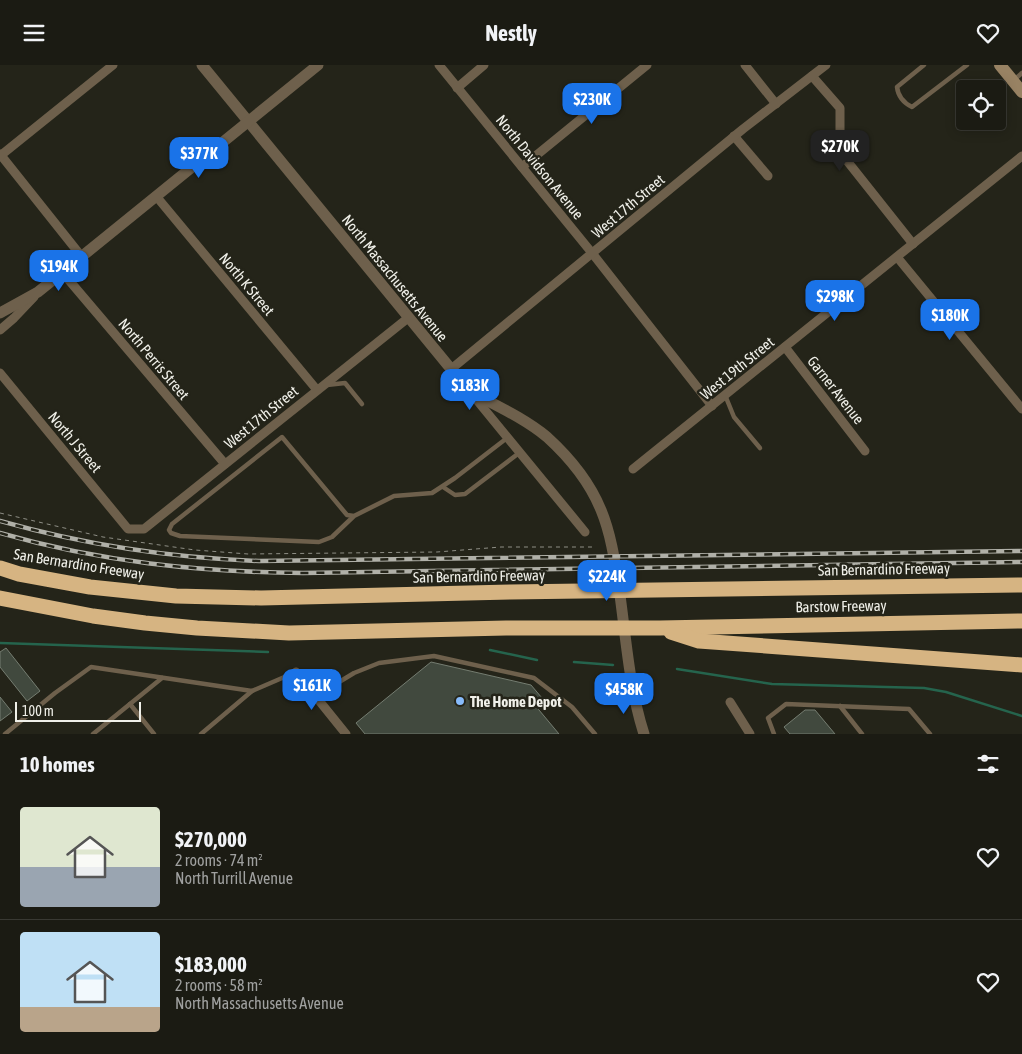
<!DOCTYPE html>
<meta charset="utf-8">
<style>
body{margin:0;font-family:"Asap Condensed",sans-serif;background:#282821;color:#f1f3f6;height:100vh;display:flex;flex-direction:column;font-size:19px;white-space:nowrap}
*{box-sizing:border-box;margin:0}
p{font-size:16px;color:#a0a1a0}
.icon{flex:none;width:28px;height:28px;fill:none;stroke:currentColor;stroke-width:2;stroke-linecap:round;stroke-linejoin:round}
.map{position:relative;height:669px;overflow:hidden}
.details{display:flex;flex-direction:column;background:#1b1b13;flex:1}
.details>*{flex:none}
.buttons{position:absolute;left:956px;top:15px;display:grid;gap:10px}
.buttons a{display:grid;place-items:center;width:50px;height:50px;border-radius:5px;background:#1b1b13;box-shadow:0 2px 12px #0003,0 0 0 1px #393933;font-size:25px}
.scale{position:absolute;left:15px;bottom:12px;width:126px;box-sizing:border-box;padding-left:5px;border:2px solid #f0f0e9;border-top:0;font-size:14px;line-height:18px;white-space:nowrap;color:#f0f0e9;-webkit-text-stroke:4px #242419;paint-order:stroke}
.price{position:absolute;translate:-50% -42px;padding:0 11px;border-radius:10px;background:#1a73e8;color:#fff;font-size:16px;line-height:32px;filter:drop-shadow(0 1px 2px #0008)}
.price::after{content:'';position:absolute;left:50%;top:30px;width:15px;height:11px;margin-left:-8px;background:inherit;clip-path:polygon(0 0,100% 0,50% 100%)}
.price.active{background:#222;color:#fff}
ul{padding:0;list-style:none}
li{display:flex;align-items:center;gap:15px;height:125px;padding:0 20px}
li+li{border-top:1px solid #393933}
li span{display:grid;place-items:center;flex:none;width:140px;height:100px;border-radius:5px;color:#555}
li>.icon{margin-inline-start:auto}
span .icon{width:60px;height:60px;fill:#fffc;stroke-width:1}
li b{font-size:21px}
h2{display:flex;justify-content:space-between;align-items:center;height:60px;padding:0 20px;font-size:21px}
header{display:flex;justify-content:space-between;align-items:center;height:65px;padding:0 20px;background:#1b1b13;font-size:22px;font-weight:700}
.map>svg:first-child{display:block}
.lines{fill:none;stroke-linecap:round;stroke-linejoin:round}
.stream{stroke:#25644d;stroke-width:2.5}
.building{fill:#41493e;stroke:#757d71}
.path{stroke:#8e8e85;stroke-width:1;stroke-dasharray:4 4;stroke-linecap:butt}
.service{stroke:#6e604c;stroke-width:4.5}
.minor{stroke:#6e604c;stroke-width:9}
.tertiary{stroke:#6e604c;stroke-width:11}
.secondary{stroke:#988263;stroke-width:12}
.motorway{stroke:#d6b482;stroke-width:15}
.rail-casing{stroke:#b0b0a8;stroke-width:4.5}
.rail{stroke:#242419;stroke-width:2.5;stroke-dasharray:8;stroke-linecap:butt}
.poi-dot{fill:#87bbfb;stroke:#242419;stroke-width:2}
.labels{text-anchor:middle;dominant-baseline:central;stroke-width:5;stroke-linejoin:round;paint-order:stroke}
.street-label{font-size:15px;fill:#f0f0e9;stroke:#242419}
.poi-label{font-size:15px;font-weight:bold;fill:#f0f0e9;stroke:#242419;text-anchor:start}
</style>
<header><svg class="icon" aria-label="menu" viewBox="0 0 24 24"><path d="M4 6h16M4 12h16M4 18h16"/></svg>Nestly<svg class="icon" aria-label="heart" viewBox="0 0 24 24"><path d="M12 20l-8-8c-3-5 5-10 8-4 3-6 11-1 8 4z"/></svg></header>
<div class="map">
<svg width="1022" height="669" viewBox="0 0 1022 669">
<rect width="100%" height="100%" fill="#242419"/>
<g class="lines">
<!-- stream -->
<g class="stream">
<path d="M0 578 268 587"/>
<path d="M490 585 537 595"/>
<path d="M574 597 613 600"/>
<path d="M677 604 772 619 924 623 946 627 1022 651"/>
</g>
</g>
<!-- building -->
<g class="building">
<path d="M6 583 40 626 27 636 0 602V587Z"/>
<path d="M431 597 531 620 542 633 534 639 559 669H365L356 658Z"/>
<path d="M0 632 12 647 0 656Z"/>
<path d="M805 645H815L835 669H790L784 662Z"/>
</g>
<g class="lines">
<!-- path -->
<path class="path" d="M0 448 103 472 195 485 248 489 437 487 501 482H594"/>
<!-- service -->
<g class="service">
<path d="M924 0 897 22C898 31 904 38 912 42L967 0"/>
<path d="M1014 15 1022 8"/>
<path d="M327 320 345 318 362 339"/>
<path d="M725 330 734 352 760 383"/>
<path d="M443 422 455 430 465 429 519 388"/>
<path d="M354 451 332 472 319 477 180 471 171 468 169 465 172 459 282 372 347 450 354 451 394 431 432 428 455 413 507 373"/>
<path d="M316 631 354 608 379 598 434 591 534 613 572 642 595 669"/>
<path d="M130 639 154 669"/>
<path d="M840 641 862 669"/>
<path d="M5 669 55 628 91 602 252 626 296 607"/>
<path d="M93 669 162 613"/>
<path d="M201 669 252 626"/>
<path d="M774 669 768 653 786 639 909 644 930 669"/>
</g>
<!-- minor -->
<g class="minor">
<path d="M439 0 592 188 712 341"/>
<path d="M745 0 776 39"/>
<path d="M812 11 840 43V87L913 179"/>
<path d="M457 23 484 0"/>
<path d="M734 71 768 111"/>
<path d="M0 89 82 192"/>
<path d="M0 91 113 0"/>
<path d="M522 102 647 0"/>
<path d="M156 131 317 325"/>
<path d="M897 192 1022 344"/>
<path d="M62 207 225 399"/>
<path d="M0 265 14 253 34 232"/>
<path d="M785 282 865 386"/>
<path d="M450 305 743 64 826 0"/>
<path d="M0 308 128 464H144L408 253"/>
<path d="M471 328 585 467"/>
<path d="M633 404 1022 91"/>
<path d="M296 607 346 669"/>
<path d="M730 637 750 669"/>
</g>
<!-- tertiary -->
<g class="tertiary">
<path d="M202 0 469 326C495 340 524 353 547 372 569 392 590 418 601 445 611 469 615 497 619 523 626 572 629 622 644 669"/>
<path d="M0 248 38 227 318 0"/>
</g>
<!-- secondary -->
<path class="secondary" d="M1000 0 1022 27"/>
<!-- motorway -->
<g class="motorway">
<path d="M0 503 19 509 90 522 176 531 261 533 510 527 1022 520"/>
<path d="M0 533 93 551 145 558 197 563 289 568 506 563H660L1022 556"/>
<path d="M671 567 699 576 1022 600"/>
</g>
<defs>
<g id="rail">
<path d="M0 456C85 480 171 493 259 496L1022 486"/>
<path d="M0 468C100 497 199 507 303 508L1022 497"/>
</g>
</defs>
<!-- rail casing -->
<use href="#rail" class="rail-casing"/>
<!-- rail -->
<use href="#rail" class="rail"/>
</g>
<!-- markers -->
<circle class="poi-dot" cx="460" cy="636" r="5"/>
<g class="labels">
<!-- street labels -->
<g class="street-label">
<text transform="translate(540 102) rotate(51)">North Davidson Avenue</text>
<text transform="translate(628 141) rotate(-40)">West 17th Street</text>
<text transform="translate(395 213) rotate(51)">North Massachusetts Avenue</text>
<text transform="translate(247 219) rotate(50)">North K Street</text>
<text transform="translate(154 294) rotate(50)">North Perris Street</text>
<text transform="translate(737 303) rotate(-39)">West 19th Street</text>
<text transform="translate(836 325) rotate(52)">Garner Avenue</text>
<text transform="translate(261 352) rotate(-39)">West 17th Street</text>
<text transform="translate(75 377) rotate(50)">North J Street</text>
<text transform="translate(79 499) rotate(9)">San Bernardino Freeway</text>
<text transform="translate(884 504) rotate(-1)">San Bernardino Freeway</text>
<text transform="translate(479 511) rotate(-1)">San Bernardino Freeway</text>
<text transform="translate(841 541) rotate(-1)">Barstow Freeway</text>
</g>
<!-- poi labels -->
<g class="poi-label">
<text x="470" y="636">The Home Depot</text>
</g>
</g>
</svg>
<div class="buttons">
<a><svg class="icon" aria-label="locate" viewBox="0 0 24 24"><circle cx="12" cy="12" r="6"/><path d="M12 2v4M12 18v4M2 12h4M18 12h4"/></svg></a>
</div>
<div class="scale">100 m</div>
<b class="price" style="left:592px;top:60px">$230K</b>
<b class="price active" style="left:840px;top:107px">$270K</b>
<b class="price" style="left:199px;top:114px">$377K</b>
<b class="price" style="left:59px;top:227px">$194K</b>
<b class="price" style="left:835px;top:257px">$298K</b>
<b class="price" style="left:950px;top:276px">$180K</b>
<b class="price" style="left:470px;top:346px">$183K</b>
<b class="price" style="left:607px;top:537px">$224K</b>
<b class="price" style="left:312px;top:646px">$161K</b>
<b class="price" style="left:624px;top:650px">$458K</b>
</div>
<section class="details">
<h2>10 homes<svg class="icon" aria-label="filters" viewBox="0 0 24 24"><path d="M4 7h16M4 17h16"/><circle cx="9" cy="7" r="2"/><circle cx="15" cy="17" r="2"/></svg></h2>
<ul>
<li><span style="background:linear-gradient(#dfe7d0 60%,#9aa5b1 0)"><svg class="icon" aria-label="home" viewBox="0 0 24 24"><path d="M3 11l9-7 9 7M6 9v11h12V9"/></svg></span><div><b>$270,000</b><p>2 rooms · 74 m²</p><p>North Turrill Avenue</p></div><svg class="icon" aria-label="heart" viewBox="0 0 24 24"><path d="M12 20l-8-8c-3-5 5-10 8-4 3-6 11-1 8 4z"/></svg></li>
<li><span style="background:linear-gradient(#bfe0f5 75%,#b9a48a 0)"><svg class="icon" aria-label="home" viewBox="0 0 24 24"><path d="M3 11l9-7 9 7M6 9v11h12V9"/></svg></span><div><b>$183,000</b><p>2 rooms · 58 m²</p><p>North Massachusetts Avenue</p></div><svg class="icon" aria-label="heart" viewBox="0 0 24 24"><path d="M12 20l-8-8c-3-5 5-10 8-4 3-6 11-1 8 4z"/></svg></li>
</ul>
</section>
